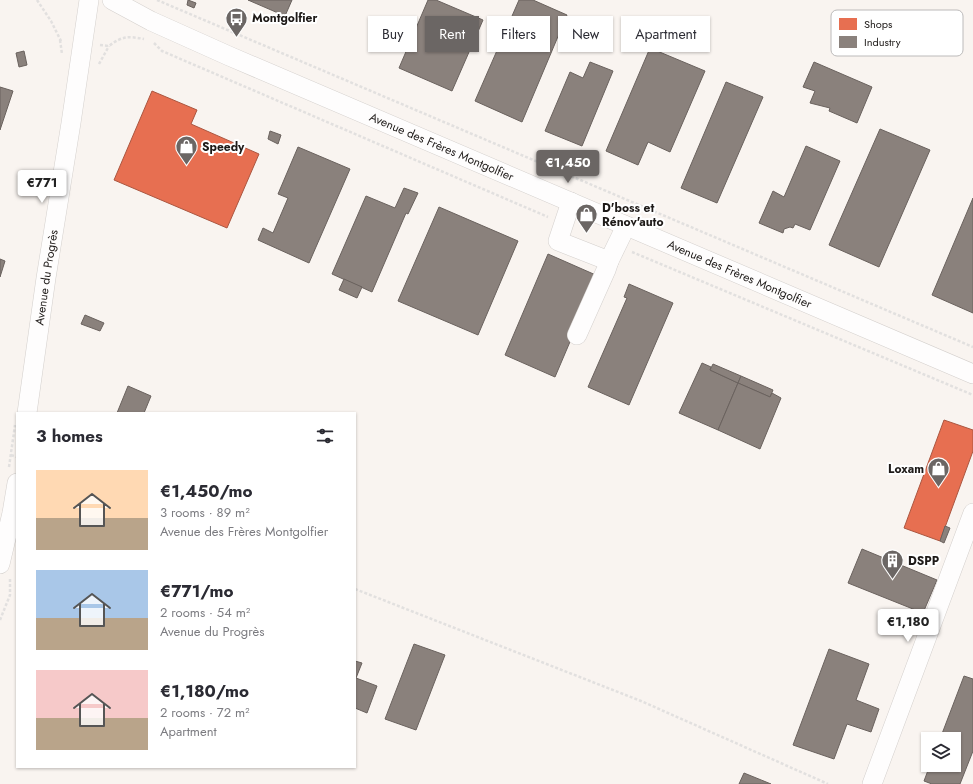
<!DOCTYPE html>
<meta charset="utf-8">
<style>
body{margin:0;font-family:Jost,sans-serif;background:#f7f7f7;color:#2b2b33;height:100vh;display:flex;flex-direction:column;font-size:15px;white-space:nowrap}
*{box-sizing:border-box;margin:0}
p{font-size:13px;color:#7c7c81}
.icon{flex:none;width:22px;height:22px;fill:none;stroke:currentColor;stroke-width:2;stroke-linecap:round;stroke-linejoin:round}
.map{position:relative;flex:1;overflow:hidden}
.drawer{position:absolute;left:16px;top:412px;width:340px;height:356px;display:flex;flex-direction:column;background:#fff;border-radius:0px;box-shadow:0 1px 3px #0004}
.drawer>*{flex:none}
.guide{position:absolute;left:368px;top:16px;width:380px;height:36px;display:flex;gap:8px}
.tools{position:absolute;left:921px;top:732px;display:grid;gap:8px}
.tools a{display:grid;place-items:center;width:40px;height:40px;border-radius:0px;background:#fff;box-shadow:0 1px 3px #0004;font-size:20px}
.price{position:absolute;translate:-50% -34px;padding:0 9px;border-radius:4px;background:#fff;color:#222;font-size:13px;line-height:26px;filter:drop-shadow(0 1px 2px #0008)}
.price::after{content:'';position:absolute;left:50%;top:24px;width:12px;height:9px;margin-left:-6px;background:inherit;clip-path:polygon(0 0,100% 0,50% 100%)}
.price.current{background:#6b6664;color:#fff}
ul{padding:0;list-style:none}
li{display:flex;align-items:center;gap:12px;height:100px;padding:0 20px}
li span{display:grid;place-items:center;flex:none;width:112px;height:80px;border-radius:0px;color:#555}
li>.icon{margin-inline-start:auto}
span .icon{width:48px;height:48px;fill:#fffc;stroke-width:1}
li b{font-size:17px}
h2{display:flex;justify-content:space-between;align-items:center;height:48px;padding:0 20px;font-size:17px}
.pill{padding:0 14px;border-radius:0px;background:#fff;box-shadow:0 1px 3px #0004;font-size:14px;line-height:36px}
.pill.current{background:#6b6664;color:#fff}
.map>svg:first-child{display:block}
.shops{fill:#e76f51;stroke:#ab5640}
.industry{fill:#8a817c;stroke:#6a625e}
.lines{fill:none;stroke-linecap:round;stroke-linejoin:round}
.minor-casing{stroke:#d4d0cd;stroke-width:20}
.path{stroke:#e2e0df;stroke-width:2.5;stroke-dasharray:3 2;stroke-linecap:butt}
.minor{stroke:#fefdfd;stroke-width:19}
.labels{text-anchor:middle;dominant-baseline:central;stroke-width:4;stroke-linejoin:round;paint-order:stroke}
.poi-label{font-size:12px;font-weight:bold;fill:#1e1a18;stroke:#fff;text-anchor:start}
.street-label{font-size:12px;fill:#1e1a18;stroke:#fff}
.key{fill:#fff;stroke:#bcbaba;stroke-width:1}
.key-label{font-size:11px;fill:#1e1a18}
</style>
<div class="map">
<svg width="973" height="784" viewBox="0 0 973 784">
<rect width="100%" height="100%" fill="#f9f4f0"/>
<!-- shops -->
<g class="shops">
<path d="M152 91 197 110 191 124 259 154 227 228 114 180Z"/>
<path d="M944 420 973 430V451L940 541 904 528Z"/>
</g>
<!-- industry -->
<g class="industry">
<path d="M188 0 196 3 194 8 187 5Z"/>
<path d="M248 0H292L285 16Z"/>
<path d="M428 0H436L483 20 452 91 399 68Z"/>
<path d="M519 0H533L567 15 522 122 475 101Z"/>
<path d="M650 48 705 71 670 152 648 142 638 165 606 151Z"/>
<path d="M24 51 27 65 19 67 16 53Z"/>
<path d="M590 62 613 71 582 146 545 131 570 72 583 78Z"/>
<path d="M814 62 872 87 857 123 829 111 830 108 810 103 815 91 803 87Z"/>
<path d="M726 82 763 97 717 203 681 188Z"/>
<path d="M0 87 13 91 0 130Z"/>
<path d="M880 129 930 150 879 267 829 245Z"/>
<path d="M270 131 281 135 278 144 268 139Z"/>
<path d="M806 146 840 161 810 230 795 224 793 228 790 227 784 229 783 233 759 223 773 191 784 197Z"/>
<path d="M298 147 350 169 309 263 258 240 263 228 273 233 288 198 278 194Z"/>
<path d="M404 188 418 193 408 214 406 213 372 292 332 274 366 196 395 208Z"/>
<path d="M973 198V313L932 295Z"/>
<path d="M439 207 518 241 478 335 398 301Z"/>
<path d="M548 254 598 276 555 377 505 355Z"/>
<path d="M0 259 5 261 0 277Z"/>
<path d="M344 279 362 287 357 298 339 290Z"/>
<path d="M629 284 673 303 629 405 588 387 627 298 624 297Z"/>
<path d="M85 315 104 323 100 331 81 324Z"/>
<path d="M702 363 711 367 710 370 738 383 718 430 679 413Z"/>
<path d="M713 364 741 376 738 383 710 370Z"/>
<path d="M741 376 773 390 770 397 738 383Z"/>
<path d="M738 383 770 397 772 393 781 398 760 449 718 430Z"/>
<path d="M128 386 151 396 144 413H117Z"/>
<path d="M945 526 950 528 944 543 940 541Z"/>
<path d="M862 549 937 580 923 613 848 583Z"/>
<path d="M414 644 445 655 416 730 385 719Z"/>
<path d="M829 649 869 664 856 700 879 709 871 732 847 724 834 759 793 745Z"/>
<path d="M355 661 362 663 356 678 377 686 367 713 355 708Z"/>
<path d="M964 676 973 679V751L960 784H932L924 781 930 765H954V739H940Z"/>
<path d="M744 773 771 784H739Z"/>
</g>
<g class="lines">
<defs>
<g id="minor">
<path id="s1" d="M112 0 151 21 229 56 973 374"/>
<path d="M571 202 558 241 609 261 626 226"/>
<path d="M577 335 606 270 609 261"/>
<path id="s2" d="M27 413 46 278 71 123 89 0"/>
<path d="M0 564 12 513 17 483"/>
<path d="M872 784 973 513"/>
</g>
</defs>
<!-- minor casing -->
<use href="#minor" class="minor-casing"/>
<!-- path -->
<g class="path">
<path d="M37 0 51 21 61 41"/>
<path d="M157 0 973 347"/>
<path d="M60 40 62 54"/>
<path d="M154 43 162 51 548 217"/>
<path d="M100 45 109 46C122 36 128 36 144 39"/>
<path d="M99 64 109 46"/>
<path d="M632 252 973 395"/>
<path d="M11 455 17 457"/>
<path d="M9 467 15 425"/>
<path d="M355 589 641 701 828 784"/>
<path d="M0 620 10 595V578"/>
</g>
<!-- minor -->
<use href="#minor" class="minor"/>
</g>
<!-- icons -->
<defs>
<symbol id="bus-pin" viewBox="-11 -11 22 30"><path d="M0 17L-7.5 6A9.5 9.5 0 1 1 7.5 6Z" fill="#6b6664" stroke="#fff"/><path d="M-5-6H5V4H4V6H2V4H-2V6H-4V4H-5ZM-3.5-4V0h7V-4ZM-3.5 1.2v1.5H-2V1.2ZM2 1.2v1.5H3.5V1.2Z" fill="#fff"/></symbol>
<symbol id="shop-pin" viewBox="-11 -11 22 30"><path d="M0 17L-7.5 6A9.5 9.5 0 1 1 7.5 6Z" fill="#6b6664" stroke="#fff"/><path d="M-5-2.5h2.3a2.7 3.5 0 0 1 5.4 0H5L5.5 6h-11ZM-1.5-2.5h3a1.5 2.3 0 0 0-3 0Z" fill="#fff"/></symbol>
<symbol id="building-pin" viewBox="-11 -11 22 30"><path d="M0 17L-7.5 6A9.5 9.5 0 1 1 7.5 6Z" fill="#6b6664" stroke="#fff"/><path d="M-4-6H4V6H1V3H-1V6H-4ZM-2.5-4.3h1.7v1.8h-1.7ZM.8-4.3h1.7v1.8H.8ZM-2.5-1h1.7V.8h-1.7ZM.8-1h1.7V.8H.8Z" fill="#fff"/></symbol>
</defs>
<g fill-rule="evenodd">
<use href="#bus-pin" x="224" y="6" width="25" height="34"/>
<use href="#shop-pin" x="174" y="134" width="25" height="34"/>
<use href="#shop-pin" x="574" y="202" width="25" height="34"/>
<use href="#shop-pin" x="926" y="456" width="25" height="34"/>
<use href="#building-pin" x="880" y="548" width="25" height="34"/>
</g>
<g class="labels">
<!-- poi labels -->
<g class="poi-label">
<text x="252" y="18">Montgolfier</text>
<text x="202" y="147">Speedy</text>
<text x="602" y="208">D'boss et<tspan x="602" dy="14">Rénov'auto</tspan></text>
<text x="924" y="469" text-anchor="end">Loxam</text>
<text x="908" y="561">DSPP</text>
</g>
<!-- street labels -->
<g class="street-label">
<text stroke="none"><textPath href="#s1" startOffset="361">Avenue des Frères Montgolfier</textPath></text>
<text stroke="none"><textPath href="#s1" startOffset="685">Avenue des Frères Montgolfier</textPath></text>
<text stroke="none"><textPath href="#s2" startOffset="137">Avenue du Progrès</textPath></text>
</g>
</g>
<!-- legend -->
<rect x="831" y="10" width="132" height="46" rx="6" class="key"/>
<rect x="839" y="18" width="18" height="12" fill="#e76f51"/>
<rect x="839" y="36" width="18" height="12" fill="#8a817c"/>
<g class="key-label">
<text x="864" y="28">Shops</text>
<text x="864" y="46">Industry</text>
</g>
</svg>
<div class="tools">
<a><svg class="icon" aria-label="layers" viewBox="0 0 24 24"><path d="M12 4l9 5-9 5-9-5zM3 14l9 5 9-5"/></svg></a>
</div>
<b class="price current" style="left:568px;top:184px">€1,450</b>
<b class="price" style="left:42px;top:204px">€771</b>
<b class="price" style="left:908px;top:643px">€1,180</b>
<div class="guide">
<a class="pill">Buy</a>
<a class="pill current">Rent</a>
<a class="pill">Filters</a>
<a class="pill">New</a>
<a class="pill">Apartment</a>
</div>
<section class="drawer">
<h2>3 homes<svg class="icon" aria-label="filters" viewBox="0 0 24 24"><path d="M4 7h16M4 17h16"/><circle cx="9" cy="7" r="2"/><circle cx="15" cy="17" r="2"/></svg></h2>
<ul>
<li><span style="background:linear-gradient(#ffd9b3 60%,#b9a48a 0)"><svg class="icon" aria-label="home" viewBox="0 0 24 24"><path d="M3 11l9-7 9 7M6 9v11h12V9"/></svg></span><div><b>€1,450/mo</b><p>3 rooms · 89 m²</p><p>Avenue des Frères Montgolfier</p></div></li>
<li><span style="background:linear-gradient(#a9c7e8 60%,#b9a48a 0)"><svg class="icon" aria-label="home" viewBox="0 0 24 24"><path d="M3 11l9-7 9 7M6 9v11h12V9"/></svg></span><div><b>€771/mo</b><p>2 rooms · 54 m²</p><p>Avenue du Progrès</p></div></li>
<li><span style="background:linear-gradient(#f6c9c9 60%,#b9a48a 0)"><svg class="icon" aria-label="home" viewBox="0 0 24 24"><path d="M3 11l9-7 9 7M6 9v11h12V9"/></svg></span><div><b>€1,180/mo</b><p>2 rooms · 72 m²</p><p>Apartment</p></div></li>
</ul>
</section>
</div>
